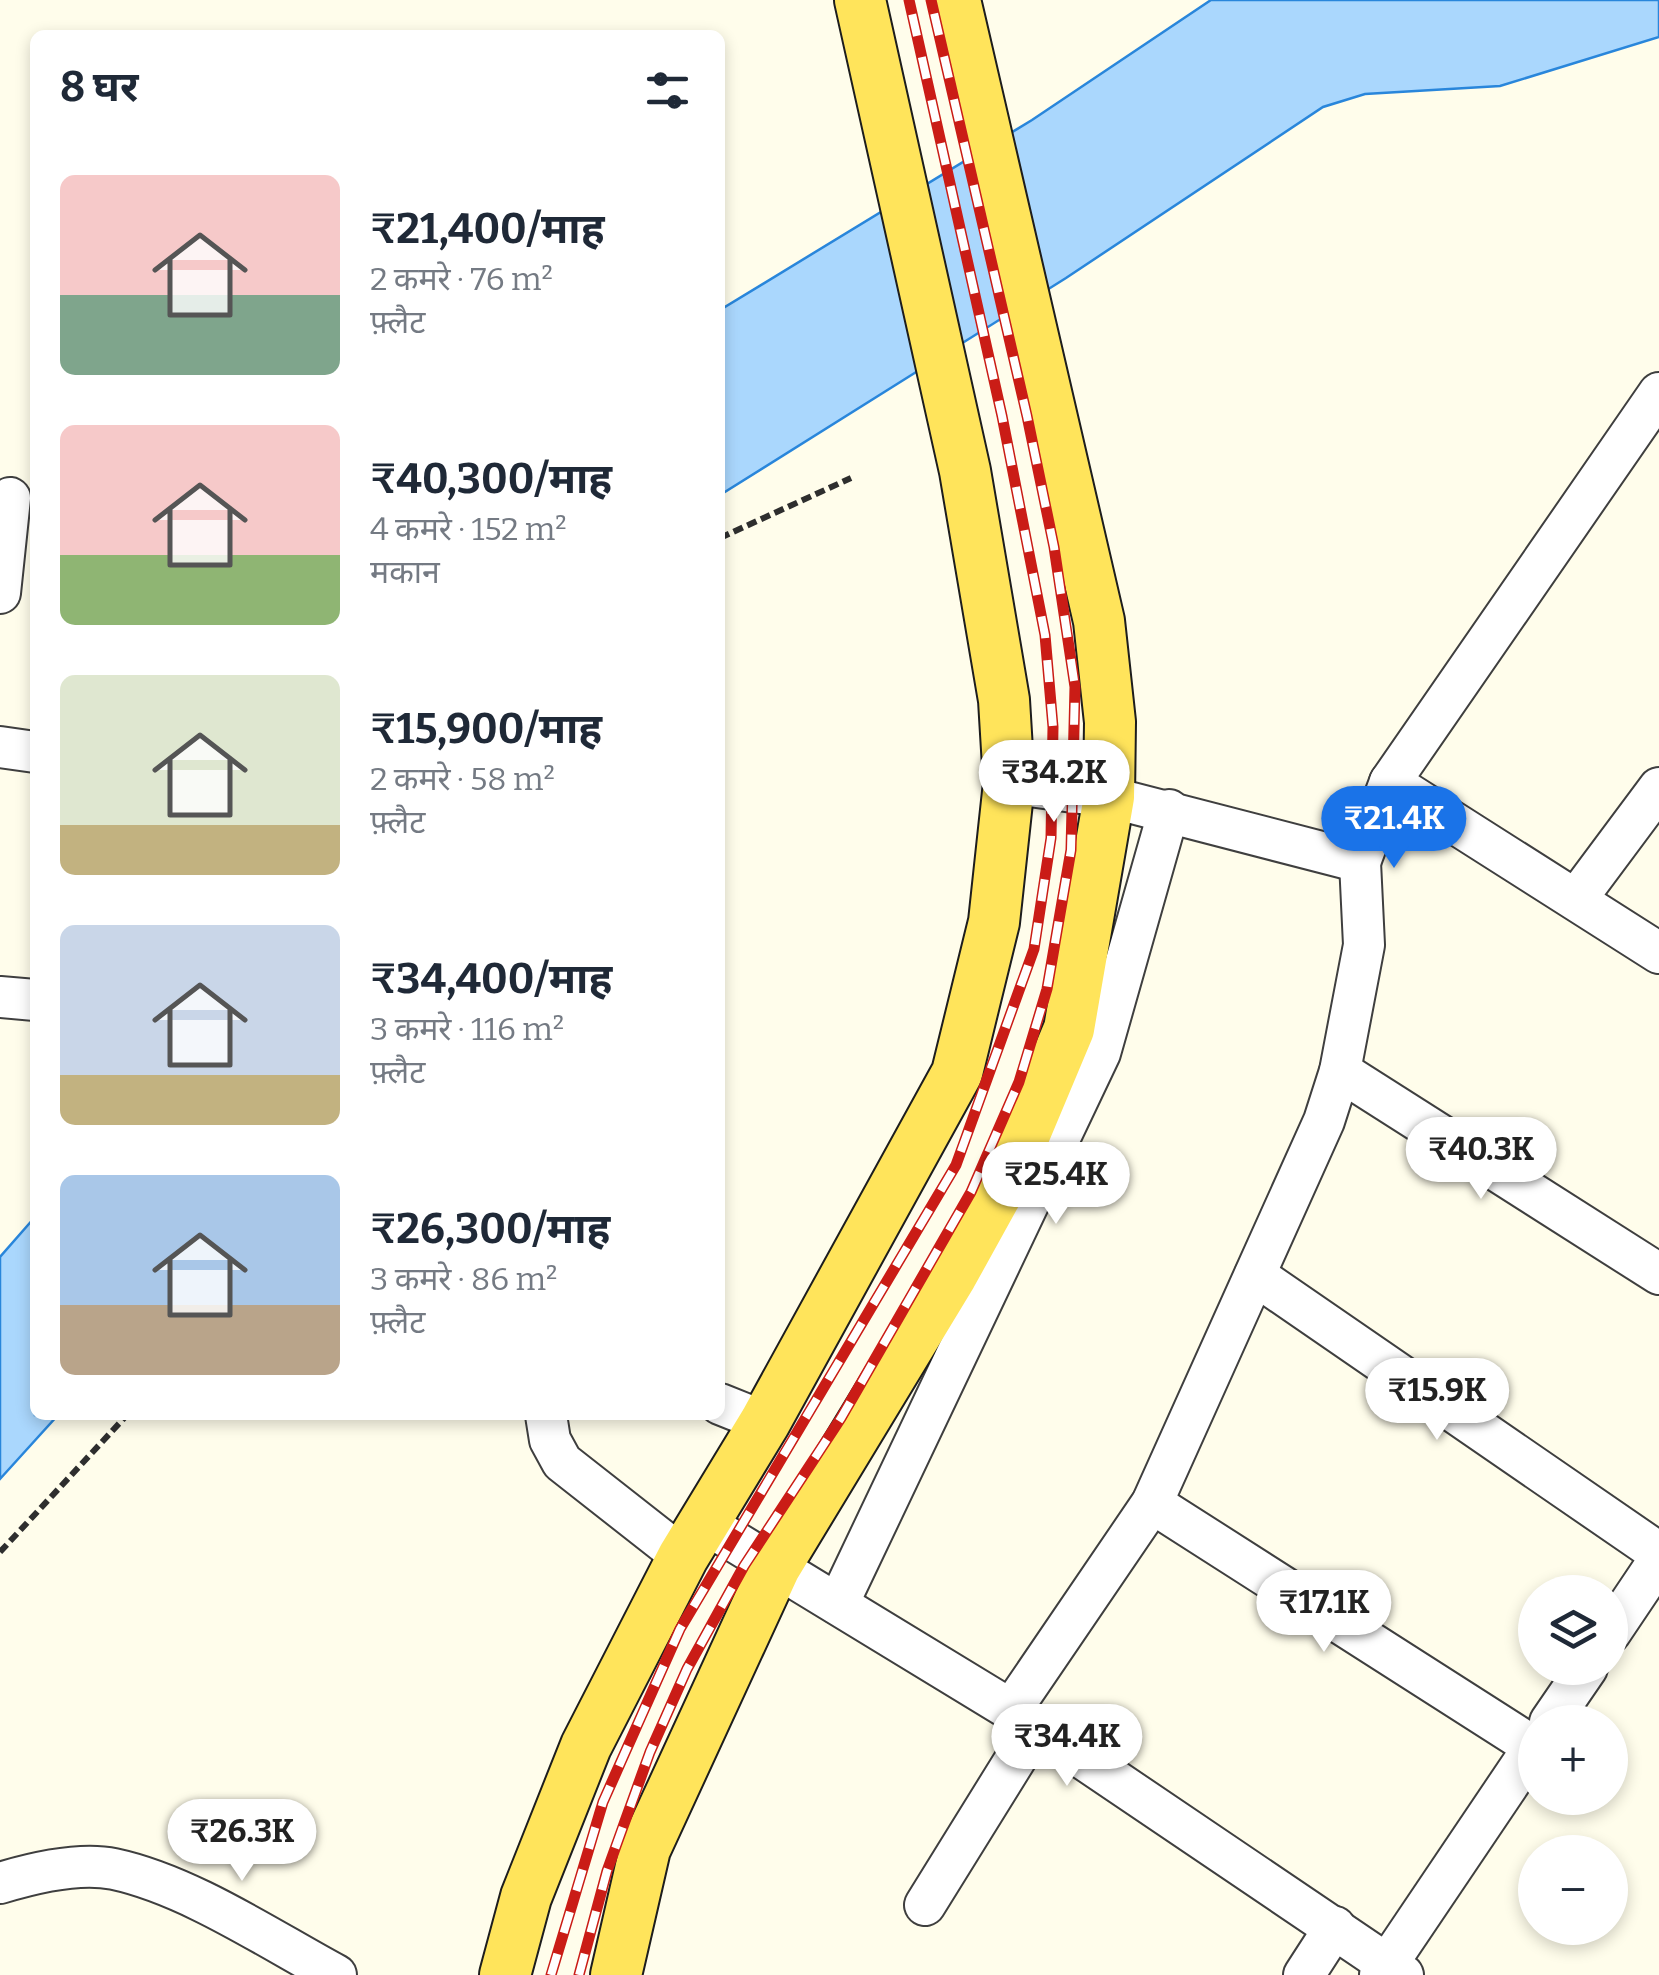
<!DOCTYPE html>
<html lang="hi">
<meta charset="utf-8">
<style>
body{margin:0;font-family:Bitter,"Noto Sans Devanagari",serif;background:#f2f2f3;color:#1f2937;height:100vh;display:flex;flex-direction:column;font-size:38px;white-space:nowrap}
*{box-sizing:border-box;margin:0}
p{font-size:32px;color:#747a83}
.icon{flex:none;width:55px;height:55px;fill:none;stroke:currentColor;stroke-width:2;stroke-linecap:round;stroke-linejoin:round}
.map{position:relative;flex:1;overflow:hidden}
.side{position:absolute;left:30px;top:30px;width:695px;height:1390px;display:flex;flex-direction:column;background:#fff;border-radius:15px;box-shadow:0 5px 15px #0003}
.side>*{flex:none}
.controls{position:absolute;left:1518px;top:1575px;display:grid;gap:20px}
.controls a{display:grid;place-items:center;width:110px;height:110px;border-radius:50%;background:#fff;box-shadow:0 5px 15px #0003;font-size:50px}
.price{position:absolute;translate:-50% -85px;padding:0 22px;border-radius:35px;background:#fff;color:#222;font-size:32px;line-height:65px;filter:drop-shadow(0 2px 5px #0008)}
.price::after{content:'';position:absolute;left:50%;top:60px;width:30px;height:22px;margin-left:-15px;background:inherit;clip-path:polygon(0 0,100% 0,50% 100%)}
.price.current{background:#1a73e8;color:#fff}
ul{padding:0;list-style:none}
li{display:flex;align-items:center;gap:30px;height:250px;padding:0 30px}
li span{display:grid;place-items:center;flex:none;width:280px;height:200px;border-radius:15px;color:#555}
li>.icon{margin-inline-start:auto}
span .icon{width:120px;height:120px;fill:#fffc;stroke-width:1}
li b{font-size:42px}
h2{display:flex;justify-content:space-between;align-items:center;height:120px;padding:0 30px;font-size:42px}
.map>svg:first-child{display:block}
.water{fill:#aad7fd;stroke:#2986db;stroke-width:2.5}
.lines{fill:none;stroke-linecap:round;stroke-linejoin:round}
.minor-casing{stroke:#3f3f3f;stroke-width:44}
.major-casing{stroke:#1d1d1d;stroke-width:54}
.path{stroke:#2e2e2e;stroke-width:6;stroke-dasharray:10 5;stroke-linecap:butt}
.minor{stroke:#fff;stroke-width:40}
.major{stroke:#ffe45b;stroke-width:50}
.rail-casing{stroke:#ca1c16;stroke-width:11}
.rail{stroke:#fff;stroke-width:8;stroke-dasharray:22;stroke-linecap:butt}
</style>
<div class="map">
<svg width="1659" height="1975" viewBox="0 0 1659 1975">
<rect width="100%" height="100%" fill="#fffdeb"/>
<!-- water -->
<g class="water">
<path d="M1211 0H1659V37L1500 86 1365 94 1323 107 1066 278 720 495V310L1032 120Z"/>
<path d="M35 1217V1415H58L0 1479V1257Z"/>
</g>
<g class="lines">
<defs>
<g id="minor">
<path d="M0 593 10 498"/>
<path d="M0 747 35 752"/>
<path d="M1390 782 1659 393"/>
<path d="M1009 783 1109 797 1360 862 1390 782 1659 953"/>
<path d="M1577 898 1659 788"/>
<path d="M0 997 35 1000"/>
<path d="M1340 1071 1659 1274"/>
<path d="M1255 1275 1659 1553"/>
<path d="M720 1404 765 1422"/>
<path d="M546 1415 550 1440 562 1462 683 1557"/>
<path d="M1152 1503 1534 1747"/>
<path d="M704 1523 1011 1710 1403 1975"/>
<path d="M838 1604 1100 1053 1169 810"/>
<path d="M1610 1633 1659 1560"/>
<path d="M1011 1710 1152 1503 1324 1121 1340 1071 1364 945 1360 862"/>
<path d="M1550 1722 1587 1668"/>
<path d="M0 1883C33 1873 80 1862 114 1869 189 1885 269 1939 336 1975"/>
<path d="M925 1905 1036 1726"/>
<path d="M1304 1975 1335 1927"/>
<path d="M1380 1975 1535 1745"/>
</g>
<g id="major">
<path d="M505 1975 526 1897 586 1746 683 1557 765 1422 957 1073 994 922 1009 783 1004 700 965 471 860 0"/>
<path d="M616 1975 645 1849 775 1567 952 1275 1009 1172 1069 1029 1109 797 1110 722 1099 621 955 0"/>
</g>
</defs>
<!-- minor casing -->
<use href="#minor" class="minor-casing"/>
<!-- major casing -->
<use href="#major" class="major-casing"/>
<!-- path -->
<g class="path">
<path d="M720 538 851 478"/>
<path d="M0 1552 127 1415"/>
</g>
<!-- minor -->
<use href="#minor" class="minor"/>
<!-- major -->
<use href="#major" class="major"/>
<defs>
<g id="rail">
<path d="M551 1975 603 1802 680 1629 956 1165 1034 949 1051 838 1053 727 1045 635 1002 416 909 0"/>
<path d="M579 1975 607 1871 650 1752 687 1669 744 1566 841 1418 971 1192 1019 1082 1047 989 1071 850 1075 687 1054 547 1027 416 931 0"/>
</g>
</defs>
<!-- rail casing -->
<use href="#rail" class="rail-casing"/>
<!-- rail -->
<use href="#rail" class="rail"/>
</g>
</svg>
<div class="controls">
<a><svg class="icon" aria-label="layers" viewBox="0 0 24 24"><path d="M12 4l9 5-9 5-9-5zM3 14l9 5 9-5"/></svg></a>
<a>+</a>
<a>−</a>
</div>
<b class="price" style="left:1054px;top:825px">₹34.2K</b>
<b class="price current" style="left:1394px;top:871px">₹21.4K</b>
<b class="price" style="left:1481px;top:1202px">₹40.3K</b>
<b class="price" style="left:1056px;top:1227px">₹25.4K</b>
<b class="price" style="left:1437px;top:1443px">₹15.9K</b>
<b class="price" style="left:1324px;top:1655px">₹17.1K</b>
<b class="price" style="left:1067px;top:1789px">₹34.4K</b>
<b class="price" style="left:242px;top:1884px">₹26.3K</b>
<section class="side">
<h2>8 घर<svg class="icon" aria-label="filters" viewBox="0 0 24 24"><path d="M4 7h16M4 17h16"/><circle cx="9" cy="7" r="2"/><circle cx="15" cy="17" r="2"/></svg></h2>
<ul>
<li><span style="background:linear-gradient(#f6c9c9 60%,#7fa58c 0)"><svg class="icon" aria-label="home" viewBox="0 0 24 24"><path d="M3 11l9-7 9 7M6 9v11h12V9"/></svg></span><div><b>₹21,400/माह</b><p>2 कमरे · 76 m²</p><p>फ़्लैट</p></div></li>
<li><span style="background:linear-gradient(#f6c9c9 65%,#8fb573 0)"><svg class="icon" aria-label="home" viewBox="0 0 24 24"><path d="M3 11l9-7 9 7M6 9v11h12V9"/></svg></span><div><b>₹40,300/माह</b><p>4 कमरे · 152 m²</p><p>मकान</p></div></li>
<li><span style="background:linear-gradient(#dfe7d0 75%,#c2b280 0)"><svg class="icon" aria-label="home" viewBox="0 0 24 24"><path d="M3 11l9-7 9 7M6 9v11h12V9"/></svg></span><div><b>₹15,900/माह</b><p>2 कमरे · 58 m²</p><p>फ़्लैट</p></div></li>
<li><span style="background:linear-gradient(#c9d6e8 75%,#c2b280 0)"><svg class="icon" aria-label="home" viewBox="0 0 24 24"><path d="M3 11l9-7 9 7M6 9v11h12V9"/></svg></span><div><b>₹34,400/माह</b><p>3 कमरे · 116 m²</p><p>फ़्लैट</p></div></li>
<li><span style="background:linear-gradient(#a9c7e8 65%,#b9a48a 0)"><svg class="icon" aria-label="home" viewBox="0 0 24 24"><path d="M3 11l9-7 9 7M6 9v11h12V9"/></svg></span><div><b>₹26,300/माह</b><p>3 कमरे · 86 m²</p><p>फ़्लैट</p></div></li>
</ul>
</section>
</div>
